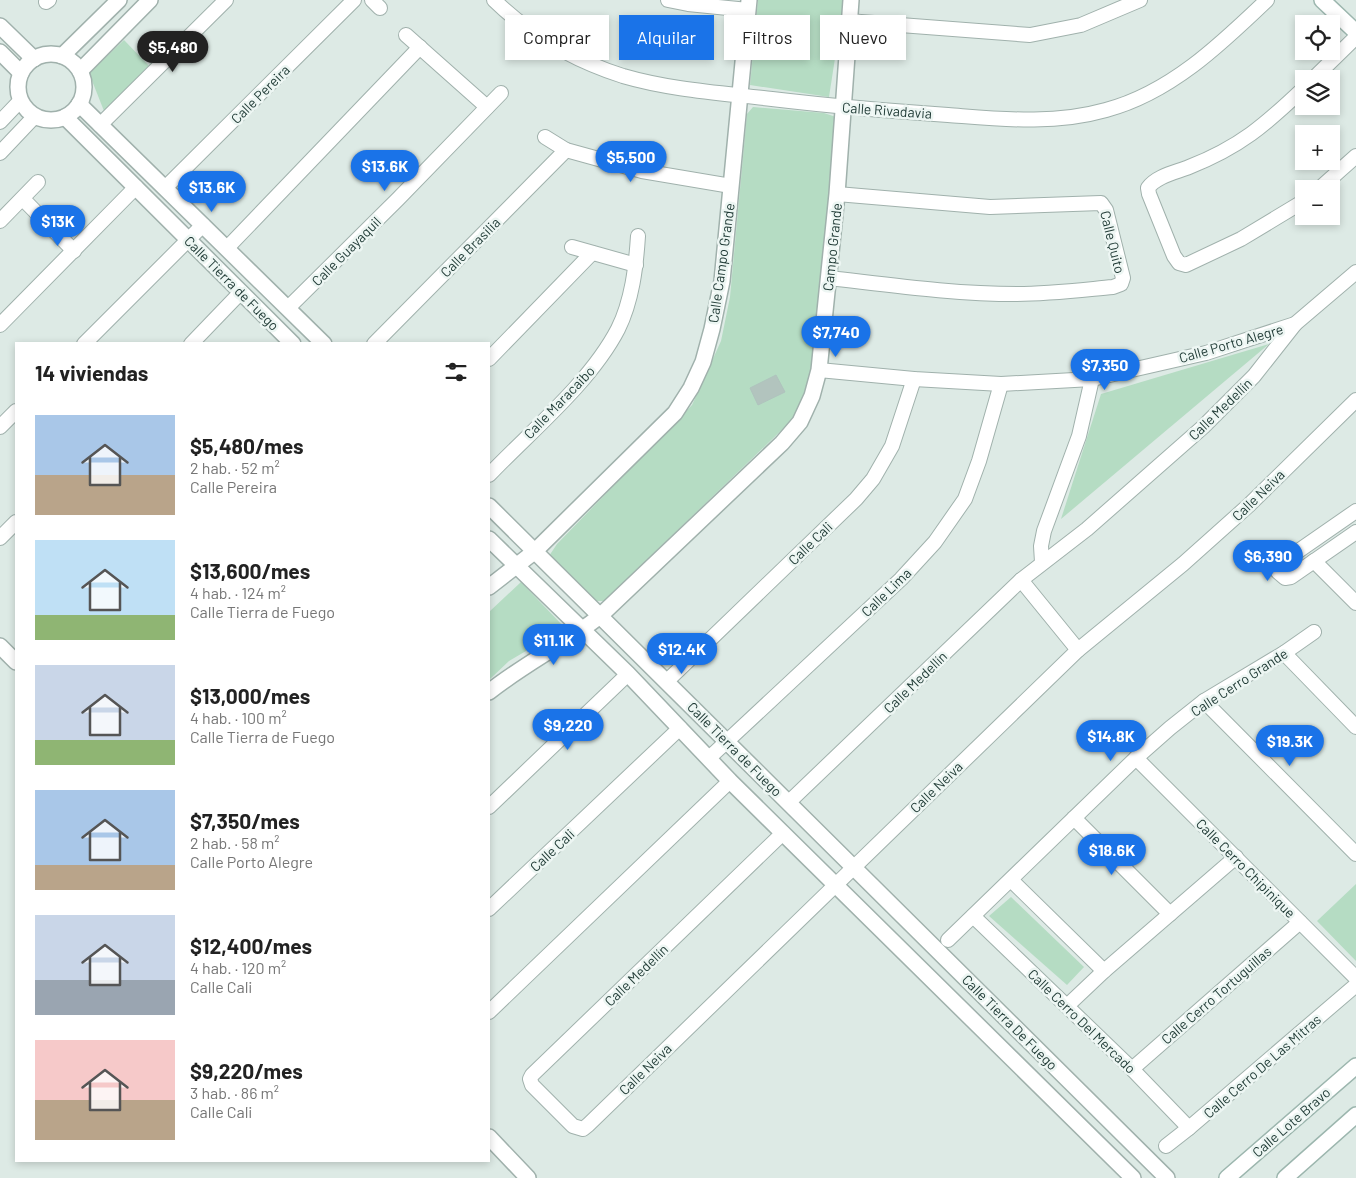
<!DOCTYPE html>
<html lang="es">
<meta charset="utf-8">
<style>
body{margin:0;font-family:Barlow,sans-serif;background:#f6f6f6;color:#222;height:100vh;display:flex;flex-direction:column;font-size:19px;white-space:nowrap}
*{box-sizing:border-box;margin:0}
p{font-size:16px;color:#767676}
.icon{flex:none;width:28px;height:28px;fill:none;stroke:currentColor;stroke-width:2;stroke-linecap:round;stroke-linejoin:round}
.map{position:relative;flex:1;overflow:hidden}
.details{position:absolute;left:15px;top:342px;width:475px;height:820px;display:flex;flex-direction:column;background:#fff;border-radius:0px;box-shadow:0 2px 8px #0003}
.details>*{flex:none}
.banner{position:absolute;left:505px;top:15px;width:475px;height:45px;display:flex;gap:10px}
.controls{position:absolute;left:1295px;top:15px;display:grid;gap:10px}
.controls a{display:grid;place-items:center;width:45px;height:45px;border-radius:0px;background:#fff;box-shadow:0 2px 8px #0003;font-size:25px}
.price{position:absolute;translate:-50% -42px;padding:0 11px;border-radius:18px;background:#1a73e8;color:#fff;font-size:16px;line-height:32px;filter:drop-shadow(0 1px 2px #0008)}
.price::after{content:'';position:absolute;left:50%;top:30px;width:15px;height:11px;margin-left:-8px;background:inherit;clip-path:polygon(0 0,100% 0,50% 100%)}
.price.current{background:#222;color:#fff}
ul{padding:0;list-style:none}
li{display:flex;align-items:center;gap:15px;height:125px;padding:0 20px}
li span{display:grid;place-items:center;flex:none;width:140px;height:100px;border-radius:0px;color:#555}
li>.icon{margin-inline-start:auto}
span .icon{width:60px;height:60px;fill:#fffc;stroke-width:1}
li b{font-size:21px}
h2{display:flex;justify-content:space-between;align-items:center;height:60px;padding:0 20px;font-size:21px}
.tag{padding:0 18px;border-radius:0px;background:#fff;box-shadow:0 2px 8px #0003;font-size:18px;line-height:45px}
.tag.current{background:#1a73e8;color:#fff}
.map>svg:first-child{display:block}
.green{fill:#b5dcc3}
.building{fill:#b2c4be;stroke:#afc3bd}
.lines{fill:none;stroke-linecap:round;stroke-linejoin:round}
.minor-casing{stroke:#a0b1ac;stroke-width:16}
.tertiary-casing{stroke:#a0b1ac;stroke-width:18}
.secondary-casing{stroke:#9cb6ae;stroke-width:18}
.minor{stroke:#fff;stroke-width:14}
.tertiary{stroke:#fff;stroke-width:15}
.secondary{stroke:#fff;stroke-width:15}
.labels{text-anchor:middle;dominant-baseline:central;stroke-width:5;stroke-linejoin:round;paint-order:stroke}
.street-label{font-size:14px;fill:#1e3934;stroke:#edf6f3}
</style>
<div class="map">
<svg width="1356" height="1178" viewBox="0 0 1356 1178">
<rect width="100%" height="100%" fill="#ddeae5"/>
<!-- green -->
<g class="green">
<path d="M758 0H844L829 97 750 85Z"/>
<path d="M124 40 150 67 104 111 89 73Z"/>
<path d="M753 107 824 113 836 117 813 366 807 389 792 420 604 601H593L549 556 557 544 692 405 721 341 730 297 747 114Z"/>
<path d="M1269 344 1061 519 1101 394Z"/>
<path d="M521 582 565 628 509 661 489 680V612Z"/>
<path d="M1356 884V961L1317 921Z"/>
<path d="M1011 897 1084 967 1067 985 989 916Z"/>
</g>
<!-- building -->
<path class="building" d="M776 375 785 392 758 405 750 388Z"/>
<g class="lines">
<defs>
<g id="minor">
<path d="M372 0 380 8"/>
<path d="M494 0C530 35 576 61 623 76 671 90 722 93 772 99 831 106 889 111 948 115 1001 119 1053 125 1106 110 1170 93 1220 45 1267 0"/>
<path d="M668 0 688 4 748 10"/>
<path d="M46 2 49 0"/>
<path d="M848 21 1030 35 1081 25 1140 0"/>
<path d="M406 35 487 107"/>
<path d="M1313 79 1356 37"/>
<path d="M1304 88C1265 125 1240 147 1189 167 1177 172 1156 176 1148 188L1149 194 1174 256 1179 263 1186 265 1241 239 1304 201"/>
<path d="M0 122 20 101"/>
<path d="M100 125 226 0"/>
<path d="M545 137 566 150 642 171 731 186"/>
<path d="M0 153 35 116"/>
<path d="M165 188 354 0"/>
<path d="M1319 189 1356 156"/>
<path d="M23 199 74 251"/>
<path d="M0 221 38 182"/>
<path d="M572 247 636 265"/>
<path d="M227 248 420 47"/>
<path d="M829 278C891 285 954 294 1017 294 1049 294 1081 290 1113 287L1121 284 1123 278 1106 210 1101 203 990 207 837 194"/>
<path d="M288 308 398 199 501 93"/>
<path d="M0 325 136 187"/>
<path d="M84 344 203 225"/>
<path d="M191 344 241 292"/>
<path d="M374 344 566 150"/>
<path d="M489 359 592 253"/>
<path d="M819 370 914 379 1001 384 1092 379 1206 353 1295 324 1356 272"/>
<path d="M0 427 16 411"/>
<path d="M489 475C531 431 590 383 618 329 632 301 636 267 638 236"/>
<path d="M1356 511 1281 563 1279 565 1278 572 1285 578 1291 577 1356 532"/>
<path d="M0 538 16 522"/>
<path d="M1314 561 1356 603"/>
<path d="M1042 562 1041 546 1044 531 1079 436 1092 379"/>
<path d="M1021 580 1078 650"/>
<path d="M1284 653 1356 727"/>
<path d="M667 681 856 499 873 479 892 446 914 379"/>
<path d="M1204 701 1356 854"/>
<path d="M709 758 901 579 935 542 965 499 979 461 1001 384"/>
<path d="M1136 758 1356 978"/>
<path d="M789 802 1021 580 1087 529 1203 427 1254 376 1295 324"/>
<path d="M489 807 628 674"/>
<path d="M1074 818 1170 914"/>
<path d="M783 833 532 1075 530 1079 532 1085 573 1126 583 1129 588 1125 1078 650 1183 564 1249 505 1356 400"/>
<path d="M1011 880 1104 971"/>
<path d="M489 909 680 728"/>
<path d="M973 916 1132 1069 1189 1128"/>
<path d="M948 940 1136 758 1170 728 1204 701 1284 653 1314 632"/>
<path d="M1067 1006 1104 971 1236 857"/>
<path d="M489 1012 730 781"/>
<path d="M1132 1069 1300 922"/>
<path d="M1166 1146 1189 1128 1356 985"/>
</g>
<g id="tertiary">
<path d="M0 26 34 59"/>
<path d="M0 52 21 73"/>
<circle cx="51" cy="87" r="33"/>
<path d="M62 56 119 0"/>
<path d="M80 71 150 0"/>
<path d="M79 104 324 344"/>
<path d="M65 117 293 344"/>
<path d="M489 506 1167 1178"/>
<path d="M489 539 628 674 730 781 1133 1178"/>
<path d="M489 587 534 552 675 413 691 388 703 362 712 329 722 281 749 0"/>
<path d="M0 646 16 662"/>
<path d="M489 692C524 664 565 644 600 616L782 443 800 422 812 396 819 370 837 194 851 0"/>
<path d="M489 1137 528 1178"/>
</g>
<g id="secondary">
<path d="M1322 0 1356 32"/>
<path d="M1227 1178 1356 1066"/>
<path d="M1285 1178 1356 1115"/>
</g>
</defs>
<!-- minor casing -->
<use href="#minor" class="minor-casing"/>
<!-- tertiary casing -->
<use href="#tertiary" class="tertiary-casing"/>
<!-- secondary casing -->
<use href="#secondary" class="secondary-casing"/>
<!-- minor -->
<use href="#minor" class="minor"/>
<!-- tertiary -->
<use href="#tertiary" class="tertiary"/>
<!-- secondary -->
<use href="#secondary" class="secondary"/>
</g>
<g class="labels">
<!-- street labels -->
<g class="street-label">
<text transform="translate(260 94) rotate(-45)">Calle Pereira</text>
<text transform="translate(887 110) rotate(4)">Calle Rivadavia</text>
<text transform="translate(1113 242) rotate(76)">Calle Quito</text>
<text transform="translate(470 247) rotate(-45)">Calle Brasilia</text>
<text transform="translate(832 247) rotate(-84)">Campo Grande</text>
<text transform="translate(346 251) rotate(-45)">Calle Guayaquil</text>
<text transform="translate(721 263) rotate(-82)">Calle Campo Grande</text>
<text transform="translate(232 283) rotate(45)">Calle Tierra de Fuego</text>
<text transform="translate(1231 343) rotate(-16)">Calle Porto Alegre</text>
<text transform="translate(559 402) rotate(-46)">Calle Maracaibo</text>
<text transform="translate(1220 409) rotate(-44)">Calle Medellín</text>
<text transform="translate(1258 495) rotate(-44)">Calle Neiva</text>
<text transform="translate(810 543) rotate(-44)">Calle Cali</text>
<text transform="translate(886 592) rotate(-44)">Calle Lima</text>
<text transform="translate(915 682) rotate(-44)">Calle Medellín</text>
<text transform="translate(1239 682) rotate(-33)">Calle Cerro Grande</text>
<text transform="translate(735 749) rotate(45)">Calle Tierra de Fuego</text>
<text transform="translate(936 787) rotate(-44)">Calle Neiva</text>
<text transform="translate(552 850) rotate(-43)">Calle Cali</text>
<text transform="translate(1246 868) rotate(45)">Calle Cerro Chipinique</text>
<text transform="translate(636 975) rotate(-44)">Calle Medellín</text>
<text transform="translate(1216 995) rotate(-41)">Calle Cerro Tortuguillas</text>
<text transform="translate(1082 1021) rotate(44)">Calle Cerro Del Mercado</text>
<text transform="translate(1010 1022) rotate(45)">Calle Tierra De Fuego</text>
<text transform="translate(1262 1066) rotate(-41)">Calle Cerro De Las Mitras</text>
<text transform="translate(645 1069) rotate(-44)">Calle Neiva</text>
<text transform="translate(1291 1122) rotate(-41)">Calle Lote Bravo</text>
</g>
</g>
</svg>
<div class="controls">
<a><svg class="icon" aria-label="locate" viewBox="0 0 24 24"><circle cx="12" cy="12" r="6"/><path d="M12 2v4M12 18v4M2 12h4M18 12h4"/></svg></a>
<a><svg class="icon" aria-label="layers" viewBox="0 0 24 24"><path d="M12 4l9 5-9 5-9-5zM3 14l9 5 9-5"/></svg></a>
<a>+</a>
<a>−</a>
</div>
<b class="price current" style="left:173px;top:73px">$5,480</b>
<b class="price" style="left:631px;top:183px">$5,500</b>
<b class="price" style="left:385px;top:192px">$13.6K</b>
<b class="price" style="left:212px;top:213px">$13.6K</b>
<b class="price" style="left:58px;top:247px">$13K</b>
<b class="price" style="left:836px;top:358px">$7,740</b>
<b class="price" style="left:1105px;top:391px">$7,350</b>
<b class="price" style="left:1268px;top:582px">$6,390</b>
<b class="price" style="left:554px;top:666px">$11.1K</b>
<b class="price" style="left:682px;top:675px">$12.4K</b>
<b class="price" style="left:568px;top:751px">$9,220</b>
<b class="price" style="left:1111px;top:762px">$14.8K</b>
<b class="price" style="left:1290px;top:767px">$19.3K</b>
<b class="price" style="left:1112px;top:876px">$18.6K</b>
<div class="banner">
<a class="tag">Comprar</a>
<a class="tag current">Alquilar</a>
<a class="tag">Filtros</a>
<a class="tag">Nuevo</a>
</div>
<section class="details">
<h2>14 viviendas<svg class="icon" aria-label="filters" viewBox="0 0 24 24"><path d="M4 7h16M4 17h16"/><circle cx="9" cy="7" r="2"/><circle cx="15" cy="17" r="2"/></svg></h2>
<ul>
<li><span style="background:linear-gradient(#a9c7e8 60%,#b9a48a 0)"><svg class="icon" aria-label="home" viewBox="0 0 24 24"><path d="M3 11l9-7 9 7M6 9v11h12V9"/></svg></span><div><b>$5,480/mes</b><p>2 hab. · 52 m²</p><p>Calle Pereira</p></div></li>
<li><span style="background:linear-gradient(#bfe0f5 75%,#8fb573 0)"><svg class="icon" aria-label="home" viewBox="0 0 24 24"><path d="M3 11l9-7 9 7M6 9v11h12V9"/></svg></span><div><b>$13,600/mes</b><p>4 hab. · 124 m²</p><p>Calle Tierra de Fuego</p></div></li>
<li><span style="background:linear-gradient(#c9d6e8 75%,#8fb573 0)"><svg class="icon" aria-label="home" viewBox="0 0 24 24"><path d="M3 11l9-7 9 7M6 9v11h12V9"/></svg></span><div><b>$13,000/mes</b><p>4 hab. · 100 m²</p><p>Calle Tierra de Fuego</p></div></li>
<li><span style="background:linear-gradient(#a9c7e8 75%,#b9a48a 0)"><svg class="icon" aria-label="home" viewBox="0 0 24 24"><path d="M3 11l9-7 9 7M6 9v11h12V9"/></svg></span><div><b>$7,350/mes</b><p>2 hab. · 58 m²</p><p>Calle Porto Alegre</p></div></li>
<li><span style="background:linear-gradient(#c9d6e8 65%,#9aa5b1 0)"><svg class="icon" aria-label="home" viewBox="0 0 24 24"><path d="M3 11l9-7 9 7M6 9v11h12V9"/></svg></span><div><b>$12,400/mes</b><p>4 hab. · 120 m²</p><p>Calle Cali</p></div></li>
<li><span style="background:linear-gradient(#f6c9c9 60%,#b9a48a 0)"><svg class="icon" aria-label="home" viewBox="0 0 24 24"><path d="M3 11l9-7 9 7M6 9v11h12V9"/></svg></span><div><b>$9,220/mes</b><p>3 hab. · 86 m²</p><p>Calle Cali</p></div></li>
</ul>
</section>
</div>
